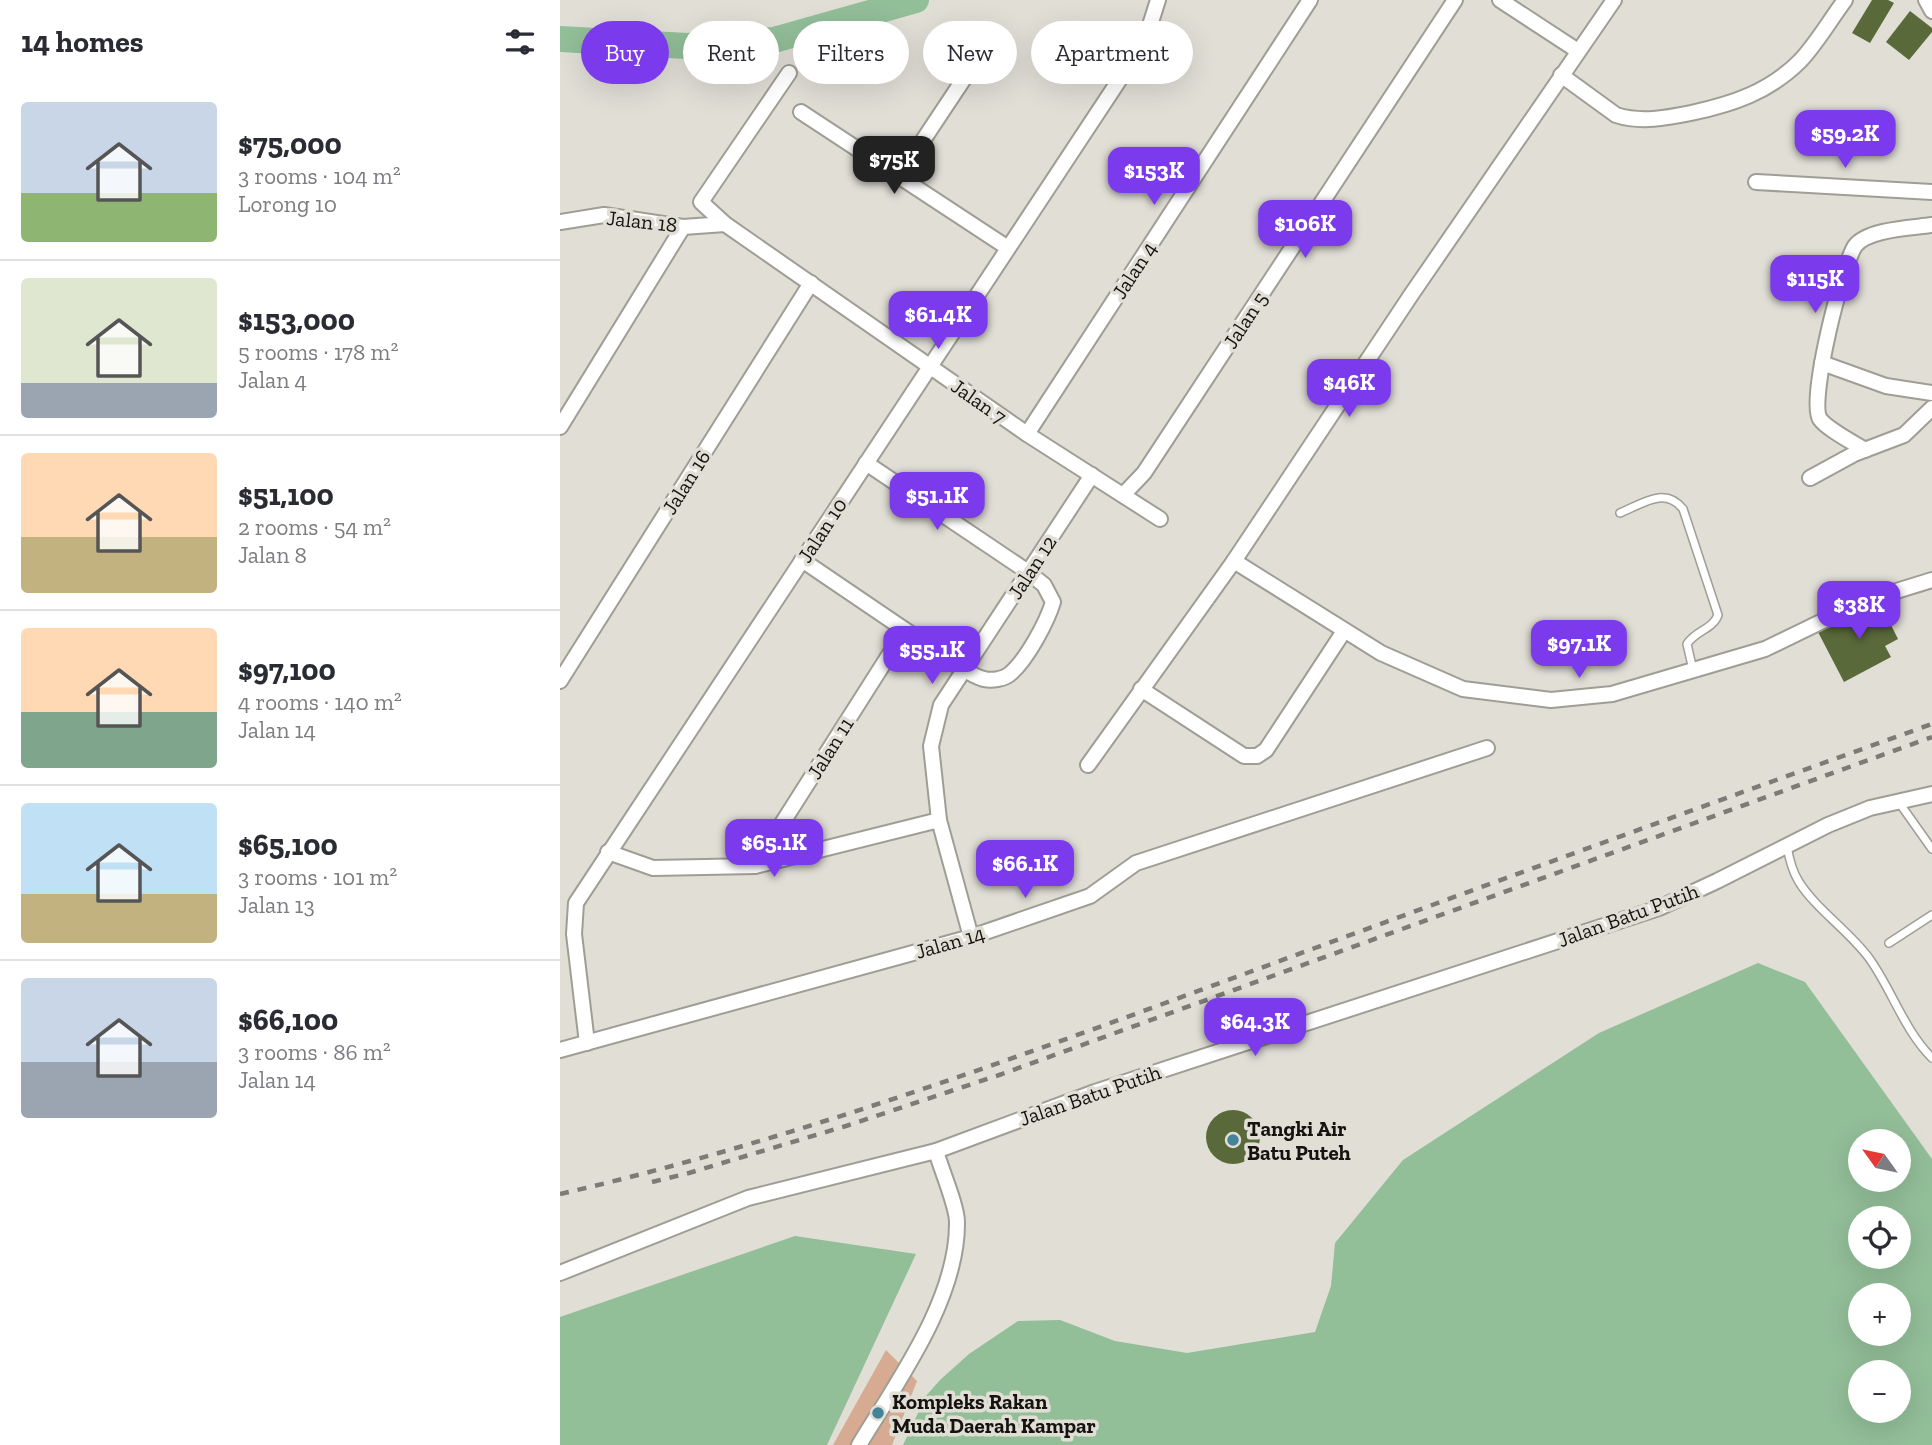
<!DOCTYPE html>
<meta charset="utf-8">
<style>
body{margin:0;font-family:"Zilla Slab",serif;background:#f7f7f7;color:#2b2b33;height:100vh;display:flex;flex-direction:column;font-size:26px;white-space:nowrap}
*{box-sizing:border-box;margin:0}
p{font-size:23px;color:#7c7c81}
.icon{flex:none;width:38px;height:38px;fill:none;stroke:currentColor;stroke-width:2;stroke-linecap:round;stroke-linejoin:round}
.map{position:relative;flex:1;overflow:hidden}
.details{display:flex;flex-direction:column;background:#fff;width:560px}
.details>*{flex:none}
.banner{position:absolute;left:21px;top:21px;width:665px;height:63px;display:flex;gap:14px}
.needle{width:46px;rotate:303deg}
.controls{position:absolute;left:1288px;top:1129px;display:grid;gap:14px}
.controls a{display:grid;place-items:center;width:63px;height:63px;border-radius:50%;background:#fff;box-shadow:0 7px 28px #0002;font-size:35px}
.price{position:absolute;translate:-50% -60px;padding:0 16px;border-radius:14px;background:#7c3aed;color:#fff;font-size:23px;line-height:46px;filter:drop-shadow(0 2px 4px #0008)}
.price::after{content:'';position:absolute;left:50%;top:42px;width:21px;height:16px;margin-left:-10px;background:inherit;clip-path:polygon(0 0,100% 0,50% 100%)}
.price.current{background:#222;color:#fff}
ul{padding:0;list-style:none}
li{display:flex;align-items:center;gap:21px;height:175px;padding:0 21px}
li+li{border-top:2px solid #e1e1e2}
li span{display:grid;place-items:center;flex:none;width:196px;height:140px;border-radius:7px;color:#555}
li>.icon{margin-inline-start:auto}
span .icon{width:84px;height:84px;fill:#fffc;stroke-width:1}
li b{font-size:30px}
h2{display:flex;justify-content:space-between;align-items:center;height:84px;padding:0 21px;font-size:30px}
.tag{padding:0 24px;border-radius:32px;background:#fff;box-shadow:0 7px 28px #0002;font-size:24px;line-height:63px}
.tag.current{background:#7c3aed;color:#fff}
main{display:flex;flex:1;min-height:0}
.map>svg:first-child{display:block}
.green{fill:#d6ab92}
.water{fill:#92be98;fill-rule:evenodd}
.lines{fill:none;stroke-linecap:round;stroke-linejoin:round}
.river{stroke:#92be98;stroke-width:26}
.building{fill:#59693a}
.lane-casing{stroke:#9f9e95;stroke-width:10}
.street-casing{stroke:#9f9e95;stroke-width:18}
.lane{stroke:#fff;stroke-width:7}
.street{stroke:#fff;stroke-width:14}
.rail{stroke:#7d7b75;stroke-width:4.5;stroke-dasharray:9 9;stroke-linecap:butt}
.poi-dot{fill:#448498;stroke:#e0ded5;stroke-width:2.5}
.labels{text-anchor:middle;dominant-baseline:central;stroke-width:7;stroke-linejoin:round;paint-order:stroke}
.street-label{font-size:21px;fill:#141310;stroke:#e0ded5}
.poi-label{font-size:21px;font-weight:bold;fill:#141310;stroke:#e0ded5;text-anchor:start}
</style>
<main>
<section class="details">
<h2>14 homes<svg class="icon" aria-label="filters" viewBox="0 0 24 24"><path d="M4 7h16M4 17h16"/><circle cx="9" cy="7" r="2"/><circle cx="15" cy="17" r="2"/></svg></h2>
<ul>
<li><span style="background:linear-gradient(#c9d6e8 65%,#8fb573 0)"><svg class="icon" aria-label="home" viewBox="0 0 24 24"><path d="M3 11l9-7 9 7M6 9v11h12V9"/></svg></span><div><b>$75,000</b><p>3 rooms · 104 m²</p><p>Lorong 10</p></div></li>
<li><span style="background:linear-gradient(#dfe7d0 75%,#9aa5b1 0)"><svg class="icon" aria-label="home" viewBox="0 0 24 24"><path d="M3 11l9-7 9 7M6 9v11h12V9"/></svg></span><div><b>$153,000</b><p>5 rooms · 178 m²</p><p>Jalan 4</p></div></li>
<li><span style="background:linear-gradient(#ffd9b3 60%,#c2b280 0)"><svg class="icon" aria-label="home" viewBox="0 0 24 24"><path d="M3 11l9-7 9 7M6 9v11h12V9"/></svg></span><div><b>$51,100</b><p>2 rooms · 54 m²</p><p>Jalan 8</p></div></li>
<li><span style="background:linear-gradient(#ffd9b3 60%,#7fa58c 0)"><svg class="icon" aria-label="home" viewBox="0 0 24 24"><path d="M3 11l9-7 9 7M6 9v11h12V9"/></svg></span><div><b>$97,100</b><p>4 rooms · 140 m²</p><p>Jalan 14</p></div></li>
<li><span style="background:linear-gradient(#bfe0f5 65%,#c2b280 0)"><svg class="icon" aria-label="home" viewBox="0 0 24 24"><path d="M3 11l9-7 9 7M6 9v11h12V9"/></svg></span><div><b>$65,100</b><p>3 rooms · 101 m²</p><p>Jalan 13</p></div></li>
<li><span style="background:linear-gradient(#c9d6e8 60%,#9aa5b1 0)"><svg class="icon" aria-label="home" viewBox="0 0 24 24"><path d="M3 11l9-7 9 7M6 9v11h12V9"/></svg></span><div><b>$66,100</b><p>3 rooms · 86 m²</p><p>Jalan 14</p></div></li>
</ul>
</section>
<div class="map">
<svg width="1372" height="1445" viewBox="0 0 1372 1445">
<rect width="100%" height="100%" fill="#e0ded5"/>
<!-- green -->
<path class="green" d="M326 1350 357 1381 332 1445H273Z"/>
<!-- water -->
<g class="water">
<path d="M1198 963 1245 982 1372 1159V1445H343L366 1396 380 1380 409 1354 458 1321 500 1320 555 1341 627 1353 755 1332 771 1286 775 1243 843 1160 1039 1033ZM1300 1141H1339V1180H1300ZM1300 1218H1339V1256H1300ZM1300 1295H1339V1334H1300ZM1300 1372H1339V1410H1300Z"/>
<path d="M235 1236 356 1254 267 1445H0V1317Z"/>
</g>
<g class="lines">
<!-- river -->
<path class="river" d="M0 39 127 46 214 40 356 0"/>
</g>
<!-- building -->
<g class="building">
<path d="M1312 0H1328L1334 3 1310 43 1292 33Z"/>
<path d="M1350 11 1372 28V32L1349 60 1326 42Z"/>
<path d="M1319 601 1338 639 1325 646 1331 657 1284 682 1258 632Z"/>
<circle cx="673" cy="1137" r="27"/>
</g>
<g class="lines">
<defs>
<g id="lane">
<path d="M1060 513C1082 504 1105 486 1123 509L1158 615C1153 629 1135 631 1127 644L1133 670"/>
<path d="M1338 801 1372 849"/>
<path d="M1227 846C1229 858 1232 871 1239 882 1256 909 1289 931 1309 958 1332 990 1344 1030 1372 1058"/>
<path d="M1329 943 1372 915"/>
</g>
<g id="street">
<path d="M940 0 1018 51"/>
<path d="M1366 0 1372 11"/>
<path d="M229 73 141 202 165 224 467 434 600 519"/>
<path d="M1001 75 1056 115C1081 123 1106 118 1131 113 1173 104 1209 92 1240 61 1257 43 1270 20 1285 0"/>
<path d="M241 112 448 248"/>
<path d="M338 178 433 35"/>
<path d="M1196 182 1372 192"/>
<path d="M0 222 44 215 123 227 165 224"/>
<path d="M1262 363 1326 386 1372 393"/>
<path d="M0 427 123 227"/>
<path d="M467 434 750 0"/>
<path d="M1305 450C1294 443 1267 429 1260 419 1248 401 1282 266 1295 246 1308 229 1352 228 1372 225"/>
<path d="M1250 478 1294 454 1344 435 1372 408"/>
<path d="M563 495 584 473 895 0"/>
<path d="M242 560 404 670C410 673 418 678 424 679 432 681 445 679 451 673 467 659 487 622 493 602L484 585 468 572 306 463"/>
<path d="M674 561 821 653 903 689 991 700 1052 694 1205 649 1304 601 1372 580"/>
<path d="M0 681 251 283"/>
<path d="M581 689 684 756H697L706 750 784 631"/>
<path d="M528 765 674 561 851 295 1054 0"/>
<path d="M48 852 93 868 195 866 379 820"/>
<path d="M195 866 345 630"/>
<path d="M411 937 379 820 371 746 381 705 532 475"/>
<path d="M27 1043 14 934 16 903 585 41 598 0"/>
<path d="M0 1050 411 937 530 896 576 863 927 748"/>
<path d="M0 1273 188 1198 376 1151 535 1092 1099 908 1157 881 1268 825 1310 808 1372 794"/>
<path d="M299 1445C337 1382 398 1299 397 1222 397 1206 381 1169 376 1151"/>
</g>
</defs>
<!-- lane casing -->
<use href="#lane" class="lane-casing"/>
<!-- street casing -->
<use href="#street" class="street-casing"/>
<!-- lane -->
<use href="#lane" class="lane"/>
<!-- street -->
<use href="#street" class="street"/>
<!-- rail -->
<g class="rail">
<path d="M92 1182 129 1173 286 1126 442 1074 1372 737"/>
<path d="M0 1194C235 1140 461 1056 687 973 915 889 1143 806 1372 724"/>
</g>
</g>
<!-- markers -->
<g class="poi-dot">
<circle cx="673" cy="1140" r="7"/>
<circle cx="318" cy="1413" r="7"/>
</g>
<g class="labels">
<!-- street labels -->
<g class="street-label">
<text transform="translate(82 221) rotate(6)">Jalan 18</text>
<text transform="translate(574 270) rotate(-57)">Jalan 4</text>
<text transform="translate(685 320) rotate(-57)">Jalan 5</text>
<text transform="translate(419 401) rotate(35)">Jalan 7</text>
<text transform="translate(126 482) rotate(-58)">Jalan 16</text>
<text transform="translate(262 530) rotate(-57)">Jalan 10</text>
<text transform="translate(472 567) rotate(-57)">Jalan 12</text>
<text transform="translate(270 748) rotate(-58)">Jalan 11</text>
<text transform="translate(1068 915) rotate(-20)">Jalan Batu Putih</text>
<text transform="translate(390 942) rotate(-16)">Jalan 14</text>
<text transform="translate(530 1095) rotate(-19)">Jalan Batu Putih</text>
</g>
<!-- poi labels -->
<g class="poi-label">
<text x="687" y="1128">Tangki Air<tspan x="687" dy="24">Batu Puteh</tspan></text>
<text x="332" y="1401">Kompleks Rakan<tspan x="332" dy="24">Muda Daerah Kampar</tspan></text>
</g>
</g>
</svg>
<div class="controls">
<a><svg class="needle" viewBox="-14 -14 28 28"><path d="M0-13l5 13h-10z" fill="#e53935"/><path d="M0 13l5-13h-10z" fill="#7c7c81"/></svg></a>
<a><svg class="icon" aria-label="locate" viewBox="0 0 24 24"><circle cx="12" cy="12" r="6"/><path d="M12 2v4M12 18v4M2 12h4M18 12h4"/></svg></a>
<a>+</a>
<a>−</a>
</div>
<b class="price" style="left:1285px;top:170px">$59.2K</b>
<b class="price current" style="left:334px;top:196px">$75K</b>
<b class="price" style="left:594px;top:207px">$153K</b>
<b class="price" style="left:745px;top:260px">$106K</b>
<b class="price" style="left:1255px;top:315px">$115K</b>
<b class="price" style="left:378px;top:351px">$61.4K</b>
<b class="price" style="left:789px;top:419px">$46K</b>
<b class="price" style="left:377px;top:532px">$51.1K</b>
<b class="price" style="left:1299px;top:641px">$38K</b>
<b class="price" style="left:1019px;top:680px">$97.1K</b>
<b class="price" style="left:372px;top:686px">$55.1K</b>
<b class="price" style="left:214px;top:879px">$65.1K</b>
<b class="price" style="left:465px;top:900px">$66.1K</b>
<b class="price" style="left:695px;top:1058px">$64.3K</b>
<div class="banner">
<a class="tag current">Buy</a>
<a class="tag">Rent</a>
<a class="tag">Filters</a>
<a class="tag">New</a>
<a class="tag">Apartment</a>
</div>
</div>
</main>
